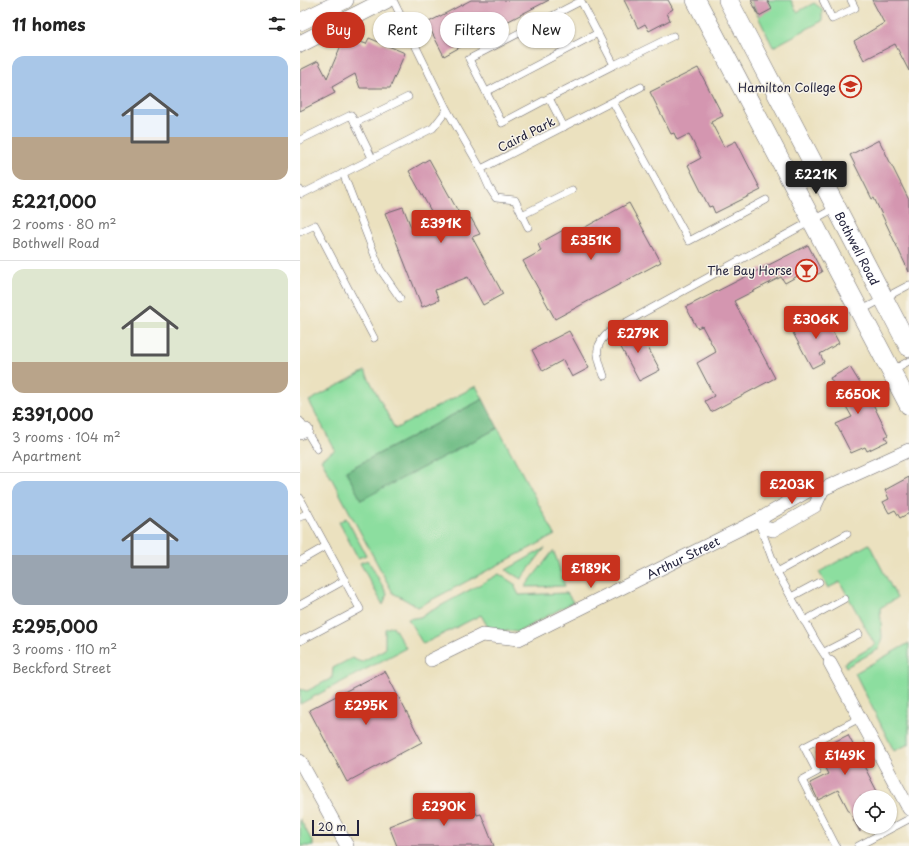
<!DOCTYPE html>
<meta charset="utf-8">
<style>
body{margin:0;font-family:"Playpen Sans",sans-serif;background:#f6f6f6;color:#222;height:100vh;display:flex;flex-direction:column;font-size:15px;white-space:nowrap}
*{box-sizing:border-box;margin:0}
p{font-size:13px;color:#767676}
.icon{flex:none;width:22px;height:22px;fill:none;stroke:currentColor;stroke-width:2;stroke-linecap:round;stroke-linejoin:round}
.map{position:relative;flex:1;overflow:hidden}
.sheet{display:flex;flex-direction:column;background:#fff;width:300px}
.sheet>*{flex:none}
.banner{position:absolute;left:12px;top:12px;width:380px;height:36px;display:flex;gap:8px}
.tools{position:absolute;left:553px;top:790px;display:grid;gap:8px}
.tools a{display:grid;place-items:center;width:44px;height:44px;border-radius:50%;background:#fff;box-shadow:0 1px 3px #0004;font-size:20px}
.scale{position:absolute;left:12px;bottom:10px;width:47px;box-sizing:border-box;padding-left:4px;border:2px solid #22223b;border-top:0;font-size:11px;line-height:14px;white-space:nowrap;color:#22223b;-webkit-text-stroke:3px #f7f3e8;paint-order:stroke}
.price{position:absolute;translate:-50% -34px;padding:0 9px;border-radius:4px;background:#c8321e;color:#fff;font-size:13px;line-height:26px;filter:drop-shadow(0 1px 2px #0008)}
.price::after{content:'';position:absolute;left:50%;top:24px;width:12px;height:9px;margin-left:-6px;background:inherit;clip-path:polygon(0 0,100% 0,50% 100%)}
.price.active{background:#222;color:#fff}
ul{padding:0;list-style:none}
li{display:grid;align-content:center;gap:8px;height:212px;padding:0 12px}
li+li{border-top:1px solid #e0e0e0}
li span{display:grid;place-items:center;height:124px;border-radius:12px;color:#555}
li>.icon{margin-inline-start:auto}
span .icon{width:72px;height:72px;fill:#fffc;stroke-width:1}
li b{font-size:17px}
h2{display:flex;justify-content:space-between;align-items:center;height:48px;padding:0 12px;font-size:17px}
.chip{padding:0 14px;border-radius:18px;background:#fff;box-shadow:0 1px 3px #0004;font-size:14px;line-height:36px}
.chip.active{background:#c8321e;color:#fff}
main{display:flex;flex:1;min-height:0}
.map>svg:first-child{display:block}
.green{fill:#8cde9f;stroke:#57806d}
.forest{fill:#71bd86;stroke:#4a7060}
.building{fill:#d496b0}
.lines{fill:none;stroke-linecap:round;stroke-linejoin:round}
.service-casing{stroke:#686569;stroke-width:8}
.minor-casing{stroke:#686569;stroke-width:14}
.tertiary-casing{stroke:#686569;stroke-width:18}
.secondary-casing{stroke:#686569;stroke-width:20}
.service{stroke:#fff;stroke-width:7}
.minor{stroke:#fff;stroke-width:13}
.tertiary{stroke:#fff;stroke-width:17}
.secondary{stroke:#fff;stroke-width:19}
.labels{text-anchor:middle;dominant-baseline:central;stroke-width:3;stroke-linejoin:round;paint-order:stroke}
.poi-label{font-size:12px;fill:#22223b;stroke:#f7f3e8;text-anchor:end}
.street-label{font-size:12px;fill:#22223b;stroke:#f7f3e8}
</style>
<main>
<section class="sheet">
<h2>11 homes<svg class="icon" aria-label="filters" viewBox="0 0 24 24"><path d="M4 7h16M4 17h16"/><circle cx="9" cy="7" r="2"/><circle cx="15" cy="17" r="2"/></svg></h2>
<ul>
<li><span style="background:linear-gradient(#a9c7e8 65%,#b9a48a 0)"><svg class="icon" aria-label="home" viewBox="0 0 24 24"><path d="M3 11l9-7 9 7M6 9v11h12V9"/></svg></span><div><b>£221,000</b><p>2 rooms · 80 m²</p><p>Bothwell Road</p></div></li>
<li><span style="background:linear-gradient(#dfe7d0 75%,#b9a48a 0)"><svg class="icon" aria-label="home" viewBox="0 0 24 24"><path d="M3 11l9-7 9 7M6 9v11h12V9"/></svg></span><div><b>£391,000</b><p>3 rooms · 104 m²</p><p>Apartment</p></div></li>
<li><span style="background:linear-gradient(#a9c7e8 60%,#9aa5b1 0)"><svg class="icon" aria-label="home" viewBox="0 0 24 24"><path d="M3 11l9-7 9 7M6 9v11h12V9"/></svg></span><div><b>£295,000</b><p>3 rooms · 110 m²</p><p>Beckford Street</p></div></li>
</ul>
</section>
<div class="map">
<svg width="609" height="846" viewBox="0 0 609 846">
<rect width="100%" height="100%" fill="#f7f3e8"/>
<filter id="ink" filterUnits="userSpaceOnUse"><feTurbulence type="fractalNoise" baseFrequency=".025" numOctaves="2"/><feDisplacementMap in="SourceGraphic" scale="8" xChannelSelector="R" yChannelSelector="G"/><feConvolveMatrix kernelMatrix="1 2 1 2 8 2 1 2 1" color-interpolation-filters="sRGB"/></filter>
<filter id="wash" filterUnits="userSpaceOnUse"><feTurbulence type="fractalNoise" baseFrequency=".012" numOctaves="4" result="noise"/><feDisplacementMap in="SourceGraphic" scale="16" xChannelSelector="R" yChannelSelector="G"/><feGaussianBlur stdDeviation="0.9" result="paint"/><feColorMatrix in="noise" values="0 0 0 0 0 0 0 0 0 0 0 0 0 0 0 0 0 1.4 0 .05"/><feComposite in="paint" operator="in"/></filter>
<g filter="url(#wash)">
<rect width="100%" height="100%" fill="#ebe1bf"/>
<!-- green -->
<g class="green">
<path d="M450 0H491L497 12 514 3 522 9V21L473 47Z"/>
<path d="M65 371 95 429 176 386 183 399 46 471 61 499 198 428 255 535 118 607 93 593 21 459 35 450 9 401Z"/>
<path d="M46 518 66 555 58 558 39 522Z"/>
<path d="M569 544 597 598 580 608 582 637 579 649 546 667 544 663 575 645 540 582 528 588 519 572Z"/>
<path d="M245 548 221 579 206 570Z"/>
<path d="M253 551C259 562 260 574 265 586L225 587Z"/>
<path d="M68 560 87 594 83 605 60 563Z"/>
<path d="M199 574 216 585 215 587 219 595 267 593 273 602 218 632 189 629 181 615 123 644 108 619 120 617Z"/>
<path d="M93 626 106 648 0 704V689L7 691 32 678 33 668 52 658 61 662 85 649V629Z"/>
<path d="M609 643V744L594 751 555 673Z"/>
<path d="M0 819 13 843V846H0Z"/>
</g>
<!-- forest -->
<path class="forest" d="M183 399 198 428 61 500 46 471Z"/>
<g id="blocks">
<!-- building -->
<g class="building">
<path d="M171 0H249L195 28 199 36 177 48 173 40 144 56 127 23Z"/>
<path d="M324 0H368L373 9 367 13 370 20 349 31 345 24 338 28Z"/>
<path d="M451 0H467L472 9 459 16Z"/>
<path d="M572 0H609V71L595 44 564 60 554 41 584 23Z"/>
<path d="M45 36 66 44 69 38 105 53 90 88H60L55 74 32 87 35 93 0 111V70L18 61 27 78Z"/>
<path d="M398 68 423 116 411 122 424 147 436 141 461 190 415 213 412 206 409 207 388 165 401 158 389 134 377 140 374 133 371 134 350 92Z"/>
<path d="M579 140 609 200V272L574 198 572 199 550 155Z"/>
<path d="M129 159 164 222 171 218 180 234 172 237 203 294 183 305 168 277 135 290 139 300 122 307 85 213 103 207 113 232 137 222 109 171Z"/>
<path d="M329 203 361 262 255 319 223 261 241 251 238 244 267 228 271 235Z"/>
<path d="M508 245 522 272 506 280 503 273 485 283 481 277 434 301 475 378 411 412 405 401 414 396 397 363 416 352 402 326 397 328 386 307Z"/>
<path d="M524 315 539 343 520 354 524 362 512 368 493 333Z"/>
<path d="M337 327 360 370 339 381 316 338Z"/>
<path d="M269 331 289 368 272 377 263 360 243 371 232 350Z"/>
<path d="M550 367 574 406 588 435 585 437 588 441 567 451 565 447 551 453 536 424 552 417 530 378Z"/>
<path d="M609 477V513L600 518 595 510 589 513 583 502 589 499 585 490Z"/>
<path d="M85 671 122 742 47 782 9 710Z"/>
<path d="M548 735 580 797H560V832L538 790 518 800 510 783 528 774 516 751Z"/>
<path d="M169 794 177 815 181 814 194 846H97L89 826Z"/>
</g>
</g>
</g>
<g filter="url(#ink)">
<use href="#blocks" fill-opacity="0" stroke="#686569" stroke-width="1"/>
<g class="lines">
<defs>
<g id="service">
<path d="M523 0 532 19 555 8 551 0"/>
<path d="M314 65 373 36"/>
<path d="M186 92 298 33"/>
<path d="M249 98 314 65 281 1 169 59 202 123 249 98 264 127"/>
<path d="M313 102 389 241 466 200"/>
<path d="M147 110 181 169 341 87"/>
<path d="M55 123 72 158"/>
<path d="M0 140 51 115 55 123 108 97"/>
<path d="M181 169 189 187 196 198 215 200 228 227"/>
<path d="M43 173 80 269 100 298"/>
<path d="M0 190 2 194 133 128 147 110 93 0"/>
<path d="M222 215 272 190"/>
<path d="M0 232 15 225 74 338"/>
<path d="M560 311 609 285"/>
<path d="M591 371 609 361"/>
<path d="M304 376C297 355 292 347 310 331L535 208"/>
<path d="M0 421 17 449"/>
<path d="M0 498 60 609 0 641"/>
<path d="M0 517 8 513"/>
<path d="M460 526 477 572 517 643 530 663"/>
<path d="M0 561 26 546"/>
<path d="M477 572 547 534"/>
<path d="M491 597 519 582"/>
<path d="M0 605 45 580"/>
<path d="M504 621 544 599"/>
<path d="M524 652 559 634"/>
<path d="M536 846 502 780 517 772 504 747 560 718"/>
<path d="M558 846 609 819"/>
</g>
<g id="minor">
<path d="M0 433 6 430"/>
<path d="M458 520 466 528 473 530 515 506 523 489"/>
<path id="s1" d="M131 660 182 635 219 639 458 520 508 491 523 489 609 450"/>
<path d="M530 663 609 809"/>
<path d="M0 761 47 846"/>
</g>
<g id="tertiary">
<path d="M0 22 45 0"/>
<path d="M0 44 86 0"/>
</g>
<g id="secondary">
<path d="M396 0 609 405"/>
<path id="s2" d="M428 0 609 347"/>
</g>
</defs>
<!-- service casing -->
<use href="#service" class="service-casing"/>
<!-- minor casing -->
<use href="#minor" class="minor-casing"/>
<!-- tertiary casing -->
<use href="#tertiary" class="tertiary-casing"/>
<!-- secondary casing -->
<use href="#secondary" class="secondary-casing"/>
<!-- service -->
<use href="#service" class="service"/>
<!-- minor -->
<use href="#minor" class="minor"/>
<!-- tertiary -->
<use href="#tertiary" class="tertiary"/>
<!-- secondary -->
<use href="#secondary" class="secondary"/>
</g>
</g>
<!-- icons -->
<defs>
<symbol id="school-ring" viewBox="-11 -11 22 22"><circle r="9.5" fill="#f7f3e8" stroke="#c8321e" stroke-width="1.5"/><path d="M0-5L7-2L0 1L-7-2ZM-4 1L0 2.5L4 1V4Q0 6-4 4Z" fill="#c8321e"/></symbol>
<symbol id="bar-ring" viewBox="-11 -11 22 22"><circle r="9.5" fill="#f7f3e8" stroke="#c8321e" stroke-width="1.5"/><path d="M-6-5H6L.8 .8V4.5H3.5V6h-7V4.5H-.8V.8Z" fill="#c8321e"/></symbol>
</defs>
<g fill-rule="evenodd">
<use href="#school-ring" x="538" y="74" width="25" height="25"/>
<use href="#bar-ring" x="494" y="258" width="25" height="25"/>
</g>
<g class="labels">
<!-- poi labels -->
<g class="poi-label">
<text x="536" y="87">Hamilton College</text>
<text x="492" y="270">The Bay Horse</text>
</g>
<!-- street labels -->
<g class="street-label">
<text transform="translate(226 134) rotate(-27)">Caird Park</text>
<text stroke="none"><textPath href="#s2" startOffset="280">Bothwell Road</textPath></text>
<text stroke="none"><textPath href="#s1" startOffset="277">Arthur Street</textPath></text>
</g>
</g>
</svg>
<div class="tools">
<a><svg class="icon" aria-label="locate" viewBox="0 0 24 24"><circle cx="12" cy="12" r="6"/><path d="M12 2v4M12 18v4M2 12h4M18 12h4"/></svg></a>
</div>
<div class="scale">20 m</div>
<b class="price active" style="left:516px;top:195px">£221K</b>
<b class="price" style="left:141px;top:244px">£391K</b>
<b class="price" style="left:291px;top:261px">£351K</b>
<b class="price" style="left:516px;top:340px">£306K</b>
<b class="price" style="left:338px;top:354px">£279K</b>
<b class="price" style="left:558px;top:415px">£650K</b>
<b class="price" style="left:492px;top:505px">£203K</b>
<b class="price" style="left:291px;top:589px">£189K</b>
<b class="price" style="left:66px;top:726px">£295K</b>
<b class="price" style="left:545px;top:776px">£149K</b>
<b class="price" style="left:144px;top:827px">£290K</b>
<div class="banner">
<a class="chip active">Buy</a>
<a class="chip">Rent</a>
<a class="chip">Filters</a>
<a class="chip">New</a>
</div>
</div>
</main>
